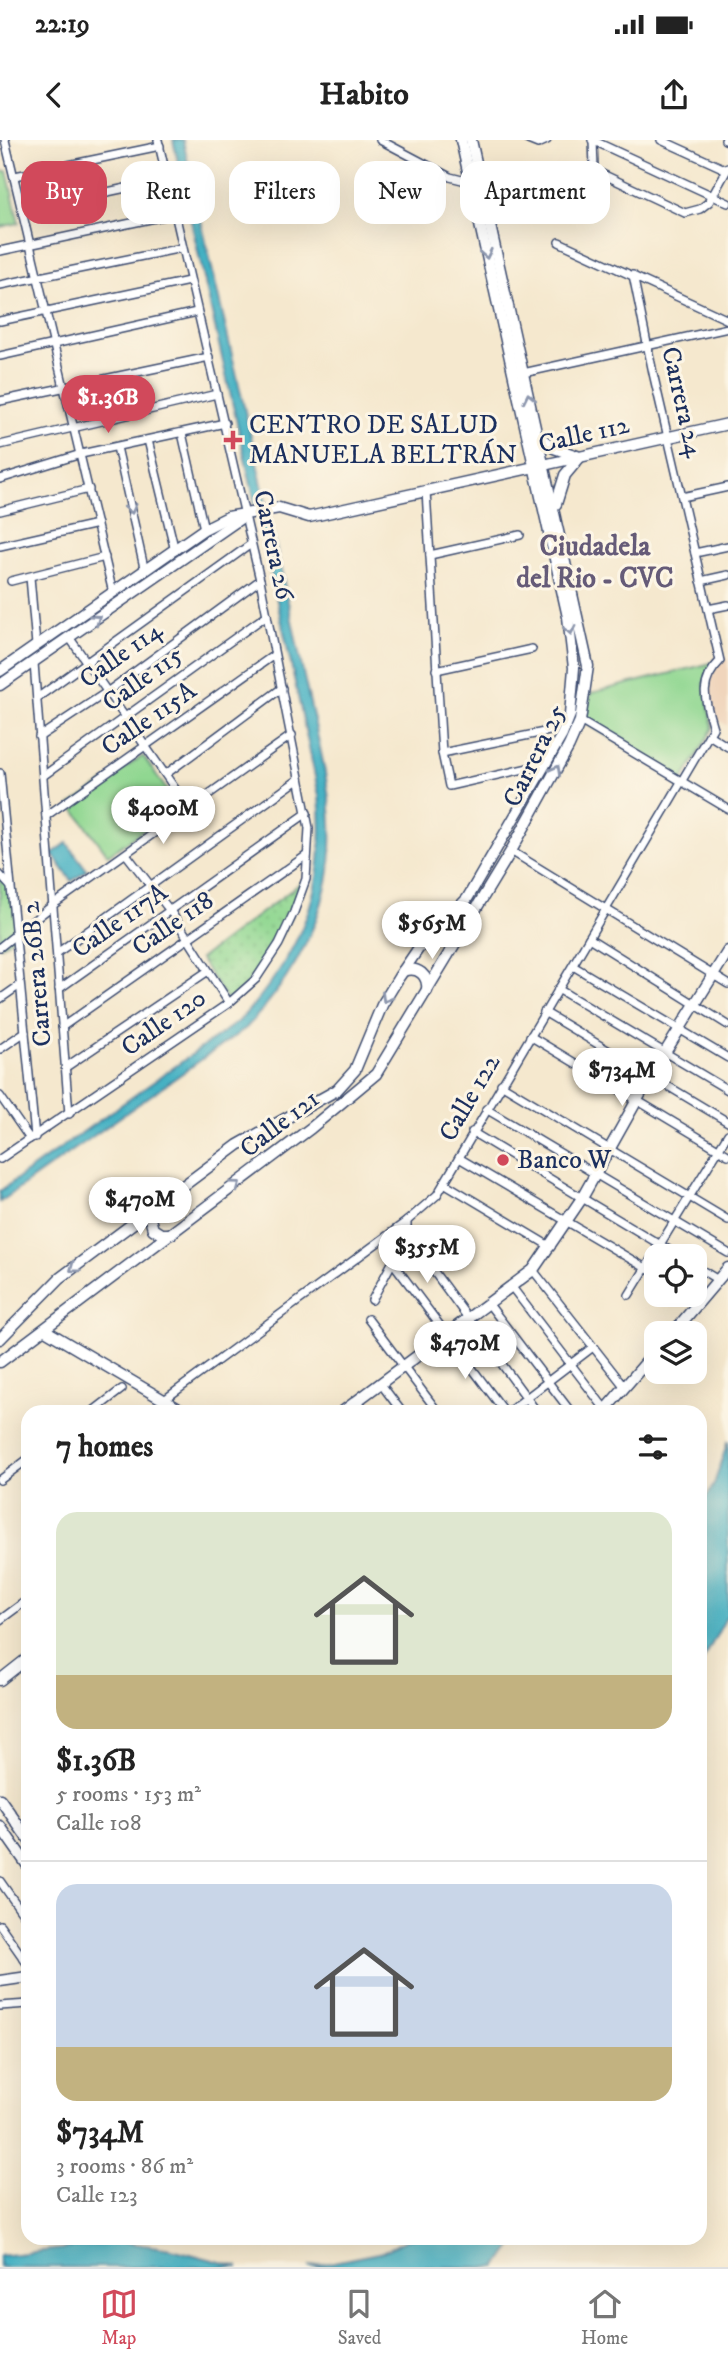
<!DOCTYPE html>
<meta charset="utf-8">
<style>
body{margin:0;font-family:"IM FELL DW Pica",serif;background:#f2f2f2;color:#222;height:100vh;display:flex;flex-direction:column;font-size:26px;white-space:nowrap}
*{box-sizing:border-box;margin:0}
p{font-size:23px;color:#767676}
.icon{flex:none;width:38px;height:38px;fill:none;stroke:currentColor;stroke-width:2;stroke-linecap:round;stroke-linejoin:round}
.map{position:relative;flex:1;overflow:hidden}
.sheet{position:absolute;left:21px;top:1265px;width:686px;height:840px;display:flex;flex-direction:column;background:#fff;border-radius:21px;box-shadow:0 7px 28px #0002}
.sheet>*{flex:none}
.banner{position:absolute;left:21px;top:21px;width:686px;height:63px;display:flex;gap:14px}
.tools{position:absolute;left:644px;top:1104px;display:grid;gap:14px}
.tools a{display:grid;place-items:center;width:63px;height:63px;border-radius:14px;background:#fff;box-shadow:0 7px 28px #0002;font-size:35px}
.price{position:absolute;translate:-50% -60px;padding:0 16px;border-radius:24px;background:#fff;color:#222;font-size:23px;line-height:46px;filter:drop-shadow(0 2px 4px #0008)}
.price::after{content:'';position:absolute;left:50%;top:42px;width:21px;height:16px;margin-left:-10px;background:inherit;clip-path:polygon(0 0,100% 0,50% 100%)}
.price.on{background:#d1495b;color:#fff}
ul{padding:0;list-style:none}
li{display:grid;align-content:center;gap:14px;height:371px;padding:0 35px}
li+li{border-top:2px solid #e0e0e0}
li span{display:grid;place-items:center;height:217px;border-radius:21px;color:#555}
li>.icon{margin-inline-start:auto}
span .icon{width:126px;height:126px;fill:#fffc;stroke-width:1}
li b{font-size:30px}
h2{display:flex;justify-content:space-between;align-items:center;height:84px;padding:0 35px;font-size:30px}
.tag{padding:0 24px;border-radius:21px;background:#fff;box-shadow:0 7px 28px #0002;font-size:24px;line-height:63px}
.tag.on{background:#d1495b;color:#fff}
.status{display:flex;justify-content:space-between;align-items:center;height:49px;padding:0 35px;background:#fff;direction:ltr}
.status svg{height:19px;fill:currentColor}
header{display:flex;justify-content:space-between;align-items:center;height:91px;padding:0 35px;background:#fff;font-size:32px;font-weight:800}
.dock{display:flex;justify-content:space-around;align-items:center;height:98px;border-top:2px solid #e0e0e0;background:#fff;font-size:19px;color:#767676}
.dock a{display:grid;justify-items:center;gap:4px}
.dock .on{color:#d1495b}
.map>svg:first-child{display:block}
.built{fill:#f0d5bc}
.grass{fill:url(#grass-dots);stroke:#568378;stroke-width:2}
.green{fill:#90d791;stroke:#568378;stroke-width:2}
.water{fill:#45b1c3;stroke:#307090;stroke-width:2}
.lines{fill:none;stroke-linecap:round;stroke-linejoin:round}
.street-casing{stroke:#3c4b6f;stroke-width:10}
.secondary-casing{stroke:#3c4b6f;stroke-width:13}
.street{stroke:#fff;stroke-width:7}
.secondary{stroke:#fff;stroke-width:10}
.oneway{stroke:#8d97ae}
.poi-dot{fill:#d1495b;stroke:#fcf5e5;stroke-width:2.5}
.labels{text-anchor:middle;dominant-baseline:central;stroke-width:6;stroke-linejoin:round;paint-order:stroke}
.street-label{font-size:26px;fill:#1b2f5e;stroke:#fcf5e5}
.poi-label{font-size:26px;fill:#1b2f5e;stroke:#fcf5e5;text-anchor:start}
.neighbourhood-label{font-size:28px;font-weight:bold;fill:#655b78;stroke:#fcf5e5}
</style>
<div class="status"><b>22:19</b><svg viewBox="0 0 49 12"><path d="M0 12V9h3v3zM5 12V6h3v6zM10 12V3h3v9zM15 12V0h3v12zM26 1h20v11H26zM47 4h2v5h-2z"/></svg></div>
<header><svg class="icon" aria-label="back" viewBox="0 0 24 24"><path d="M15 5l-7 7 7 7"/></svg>Habito<svg class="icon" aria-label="share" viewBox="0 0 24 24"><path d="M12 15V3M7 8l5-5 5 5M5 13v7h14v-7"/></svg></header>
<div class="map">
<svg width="728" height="2127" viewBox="0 0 728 2127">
<defs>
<pattern id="grass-dots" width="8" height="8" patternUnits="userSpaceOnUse" patternTransform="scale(1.75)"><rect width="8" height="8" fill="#90d791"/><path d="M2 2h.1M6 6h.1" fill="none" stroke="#7cb97f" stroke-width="1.8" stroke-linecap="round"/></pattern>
</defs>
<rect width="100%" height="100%" fill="#fcf5e5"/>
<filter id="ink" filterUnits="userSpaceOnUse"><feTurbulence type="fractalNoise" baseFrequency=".0143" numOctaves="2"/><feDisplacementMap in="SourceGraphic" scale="14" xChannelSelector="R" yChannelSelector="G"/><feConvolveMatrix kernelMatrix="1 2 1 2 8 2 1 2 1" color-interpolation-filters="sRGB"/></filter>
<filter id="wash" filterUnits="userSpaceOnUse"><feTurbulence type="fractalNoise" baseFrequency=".00686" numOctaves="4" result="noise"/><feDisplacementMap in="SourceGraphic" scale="28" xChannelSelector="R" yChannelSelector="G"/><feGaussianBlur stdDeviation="1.57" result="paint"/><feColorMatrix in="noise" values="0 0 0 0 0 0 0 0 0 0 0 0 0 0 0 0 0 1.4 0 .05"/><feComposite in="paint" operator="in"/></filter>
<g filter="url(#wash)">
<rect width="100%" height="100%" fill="#f5e8ce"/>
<!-- built -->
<path class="built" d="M728 519V586L718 580 713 588 704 543 720 521Z"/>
<!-- grass -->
<path class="grass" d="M306 739C289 786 266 829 229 863L200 819Z"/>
<!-- green -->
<g class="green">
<path d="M7 31 19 83 0 87V32Z"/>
<path d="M720 521 704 543 713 588 682 641 584 582 591 553Z"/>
<path d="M143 616 178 666 108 715 71 665Z"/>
<path d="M0 735 11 747 17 795 0 807Z"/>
</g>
<!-- water -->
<g class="water">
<path d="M173 0H183C221 174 265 348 301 523 315 592 342 671 327 742 315 800 285 846 246 888L0 1062V1051L239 881C302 813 328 748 319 656 274 436 221 219 173 0Z"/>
<path d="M67 703 87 730 72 741 52 714Z"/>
<path d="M728 1301V1474L700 1526V1369L714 1344Z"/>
<path d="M410 2098H519L497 2127H309L383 2112Z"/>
<path d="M122 2102 172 2109 239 2127H0V2116Z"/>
</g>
</g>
<g filter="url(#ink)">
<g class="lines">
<defs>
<g id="street">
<path d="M5 0 113 453"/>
<path d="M380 0 450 37 470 42"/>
<path d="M528 0 538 4 547 0"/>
<path d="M592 0 728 63"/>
<path d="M593 0 594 28 598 32 685 73 700 69 709 62 728 28"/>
<path d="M661 0 727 30"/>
<path d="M725 0 728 1"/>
<path d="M15 36 160 6"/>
<path d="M23 70 168 39"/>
<path d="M559 102 728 180"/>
<path d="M0 111 174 74"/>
<path d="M0 145 182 108"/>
<path d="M0 181 189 141"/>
<path d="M0 216 197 172"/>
<path d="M523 233 728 188"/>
<path d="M0 261 209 217"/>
<path d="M182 293 204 389"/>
<path d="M148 300 175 411"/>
<path d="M0 305 217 254"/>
<path d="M117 307 145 432"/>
<path d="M0 339 81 314 225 283"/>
<path d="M426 351 442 613 449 646 546 624"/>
<path d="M682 357 728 347"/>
<path d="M0 371 89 349"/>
<path d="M0 406 97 384"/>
<path d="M695 413 728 406"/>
<path d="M430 415 520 395"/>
<path d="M30 437 36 505"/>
<path d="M11 441 105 417"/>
<path d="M701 441 728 435"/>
<path d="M708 469 728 465"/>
<path d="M69 497 190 670"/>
<path d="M34 523 69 974"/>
<path d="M436 530 532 509"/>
<path d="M37 558 251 404"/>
<path d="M580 581 728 669"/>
<path d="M709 595 728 607"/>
<path d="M39 597 107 552 260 440"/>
<path d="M442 613 554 590"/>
<path d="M0 633 35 997"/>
<path d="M166 634 282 548"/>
<path d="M43 636 267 475"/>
<path d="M46 676 274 515"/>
<path d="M511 711 728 844"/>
<path d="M126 714 171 772 229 863"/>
<path d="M0 735 10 746"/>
<path d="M589 798 728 885"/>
<path d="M0 807 53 765 292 595"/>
<path d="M57 813 299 639"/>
<path d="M573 826 728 918"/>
<path d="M59 849 307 673"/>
<path d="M558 849 728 950"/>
<path d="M0 859 20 845"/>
<path d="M544 872 728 982"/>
<path d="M62 887 307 715"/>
<path d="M530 896 728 1015"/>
<path d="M0 909 25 892"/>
<path d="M66 927 208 831"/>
<path d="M501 944 728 1080"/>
<path d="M0 956 30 999"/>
<path d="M486 969 728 1113"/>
<path d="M472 992 679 1116"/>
<path d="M459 1018 656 1134"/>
<path d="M0 1019 229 863 256 839 279 804 294 772 306 739 309 688 260 440 158 0"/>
<path d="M444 1043 551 1107"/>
<path d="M407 1095 537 1272"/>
<path d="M393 1123 505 1272"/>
<path d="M695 1126 718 1140"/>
<path d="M533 1130 624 1246"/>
<path d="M511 1146 605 1269"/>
<path d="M629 1155 728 994"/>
<path d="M689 1155 700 1162"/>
<path d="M372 1160 407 1095V1081"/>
<path d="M488 1163 571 1272"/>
<path d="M368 1179 438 1272"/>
<path d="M381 1244 402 1272"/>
<path d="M164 1260 407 1081 437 1055 713 588C705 561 698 543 720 521L653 233 633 135"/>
<path d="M358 1261 366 1272"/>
<path d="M92 1272 122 1249"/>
<path d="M508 1272 593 1207"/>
<path d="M0 1340 28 1319"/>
<path d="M0 1480 23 1463"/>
<path d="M0 1741 28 1781"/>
<path d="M0 1785 28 1825"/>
<path d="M0 1866 28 1864"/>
</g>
<g id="secondary">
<path d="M538 296 554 308 577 316"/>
<path d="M556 364 565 335 580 317"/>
<path d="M0 531 204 389 228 377 279 368 309 377 728 284"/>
<path d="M0 545 244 376"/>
<path d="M403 831C418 826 429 835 427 851"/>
<path d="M154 1071 150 1079 153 1089 161 1094H172"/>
<path d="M45 1190 184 1272"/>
<path d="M672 1194 728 1128"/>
<path d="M0 1199 60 1138 238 1005 337 950 355 930 382 865 399 837 418 809 467 759 562 595 570 575 574 528 568 477 461 0"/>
<path d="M0 1222 311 988 376 934 511 711 569 606 580 581 588 526 471 0"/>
<path d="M342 1272 533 1130 582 1058 651 935 728 811"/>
<path d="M603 1272 656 1211"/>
<path d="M0 1540 28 1518"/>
<path d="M0 1659 28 1699"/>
<path d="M0 1686 28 1726"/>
<path d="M0 1841 28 1837"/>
</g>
</defs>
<!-- street casing -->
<use href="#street" class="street-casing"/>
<!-- secondary casing -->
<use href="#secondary" class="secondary-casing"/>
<!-- street -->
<use href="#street" class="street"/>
<!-- secondary -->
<use href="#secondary" class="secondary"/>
</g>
<!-- one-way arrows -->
<defs><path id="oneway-chevron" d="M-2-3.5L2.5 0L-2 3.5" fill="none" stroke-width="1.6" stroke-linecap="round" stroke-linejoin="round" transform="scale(1.75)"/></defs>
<g class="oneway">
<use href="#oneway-chevron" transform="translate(486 114) rotate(78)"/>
<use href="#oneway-chevron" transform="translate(529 258) rotate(-102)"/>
<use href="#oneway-chevron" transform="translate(131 369) rotate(77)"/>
<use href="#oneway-chevron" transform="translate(96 479) rotate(-35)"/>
<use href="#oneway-chevron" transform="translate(570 490) rotate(79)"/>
<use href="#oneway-chevron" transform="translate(556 630) rotate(-61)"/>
<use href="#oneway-chevron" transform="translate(386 858) rotate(120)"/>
<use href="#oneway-chevron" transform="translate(236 1045) rotate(-37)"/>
<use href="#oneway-chevron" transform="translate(74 1128) rotate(144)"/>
</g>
</g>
<!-- markers -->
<g class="poi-dot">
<path d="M229.5 289.5h7v7h7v7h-7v7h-7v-7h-7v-7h7z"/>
<circle cx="503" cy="1020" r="7"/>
</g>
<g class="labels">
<!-- street labels -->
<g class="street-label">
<text transform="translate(682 262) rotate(77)">Carrera 24</text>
<text transform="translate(584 295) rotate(-13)">Calle 112</text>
<text transform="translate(273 405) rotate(78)">Carrera 26</text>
<text transform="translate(121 515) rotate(-36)">Calle 114</text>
<text transform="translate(143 539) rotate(-36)">Calle 115</text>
<text transform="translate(149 579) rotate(-35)">Calle 115A</text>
<text transform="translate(535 616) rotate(-64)">Carrera 25</text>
<text transform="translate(120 781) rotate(-35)">Calle 117A</text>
<text transform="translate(173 784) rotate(-35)">Calle 118</text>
<text transform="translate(37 834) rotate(-95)">Carrera 26B 2</text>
<text transform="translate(164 883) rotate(-35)">Calle 120</text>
<text transform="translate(470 958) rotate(-60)">Calle 122</text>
<text transform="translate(280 984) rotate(-38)">Calle 121</text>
</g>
<!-- poi labels -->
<g class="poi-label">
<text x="249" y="285">CENTRO DE SALUD<tspan x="249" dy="30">MANUELA BELTRÁN</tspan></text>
<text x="517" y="1020">Banco W</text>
</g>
<!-- neighbourhood labels -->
<g class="neighbourhood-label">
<text x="595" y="406">Ciudadela<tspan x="595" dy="32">del Rio - CVC</tspan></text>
</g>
</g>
</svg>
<div class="tools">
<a><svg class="icon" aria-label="locate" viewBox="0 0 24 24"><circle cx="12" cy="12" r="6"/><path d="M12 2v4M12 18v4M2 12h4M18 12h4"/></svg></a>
<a><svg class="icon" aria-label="layers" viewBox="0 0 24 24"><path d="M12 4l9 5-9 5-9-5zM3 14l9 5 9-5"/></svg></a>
</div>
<b class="price on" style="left:108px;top:295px">$1.36B</b>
<b class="price" style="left:163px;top:706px">$400M</b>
<b class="price" style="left:432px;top:821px">$565M</b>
<b class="price" style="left:622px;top:968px">$734M</b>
<b class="price" style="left:140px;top:1097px">$470M</b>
<b class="price" style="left:427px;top:1145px">$355M</b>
<b class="price" style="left:465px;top:1241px">$470M</b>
<div class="banner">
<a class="tag on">Buy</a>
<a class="tag">Rent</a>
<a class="tag">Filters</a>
<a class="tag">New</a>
<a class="tag">Apartment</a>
</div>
<section class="sheet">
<h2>7 homes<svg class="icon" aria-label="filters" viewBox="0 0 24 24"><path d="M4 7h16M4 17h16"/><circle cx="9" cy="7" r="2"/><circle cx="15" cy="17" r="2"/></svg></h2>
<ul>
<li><span style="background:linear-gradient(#dfe7d0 75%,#c2b280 0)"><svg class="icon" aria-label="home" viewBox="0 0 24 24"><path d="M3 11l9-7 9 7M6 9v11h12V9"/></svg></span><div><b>$1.36B</b><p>5 rooms · 153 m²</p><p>Calle 108</p></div></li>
<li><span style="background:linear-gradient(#c9d6e8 75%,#c2b280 0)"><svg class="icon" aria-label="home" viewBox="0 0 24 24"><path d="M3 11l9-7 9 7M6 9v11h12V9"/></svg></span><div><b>$734M</b><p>3 rooms · 86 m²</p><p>Calle 123</p></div></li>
</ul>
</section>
</div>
<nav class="dock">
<a class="on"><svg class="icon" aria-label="map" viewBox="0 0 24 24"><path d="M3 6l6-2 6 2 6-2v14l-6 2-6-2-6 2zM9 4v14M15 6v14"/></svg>Map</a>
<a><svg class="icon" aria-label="saved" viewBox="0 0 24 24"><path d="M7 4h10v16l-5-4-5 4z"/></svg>Saved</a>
<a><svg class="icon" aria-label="home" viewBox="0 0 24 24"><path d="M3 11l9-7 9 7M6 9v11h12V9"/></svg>Home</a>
</nav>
